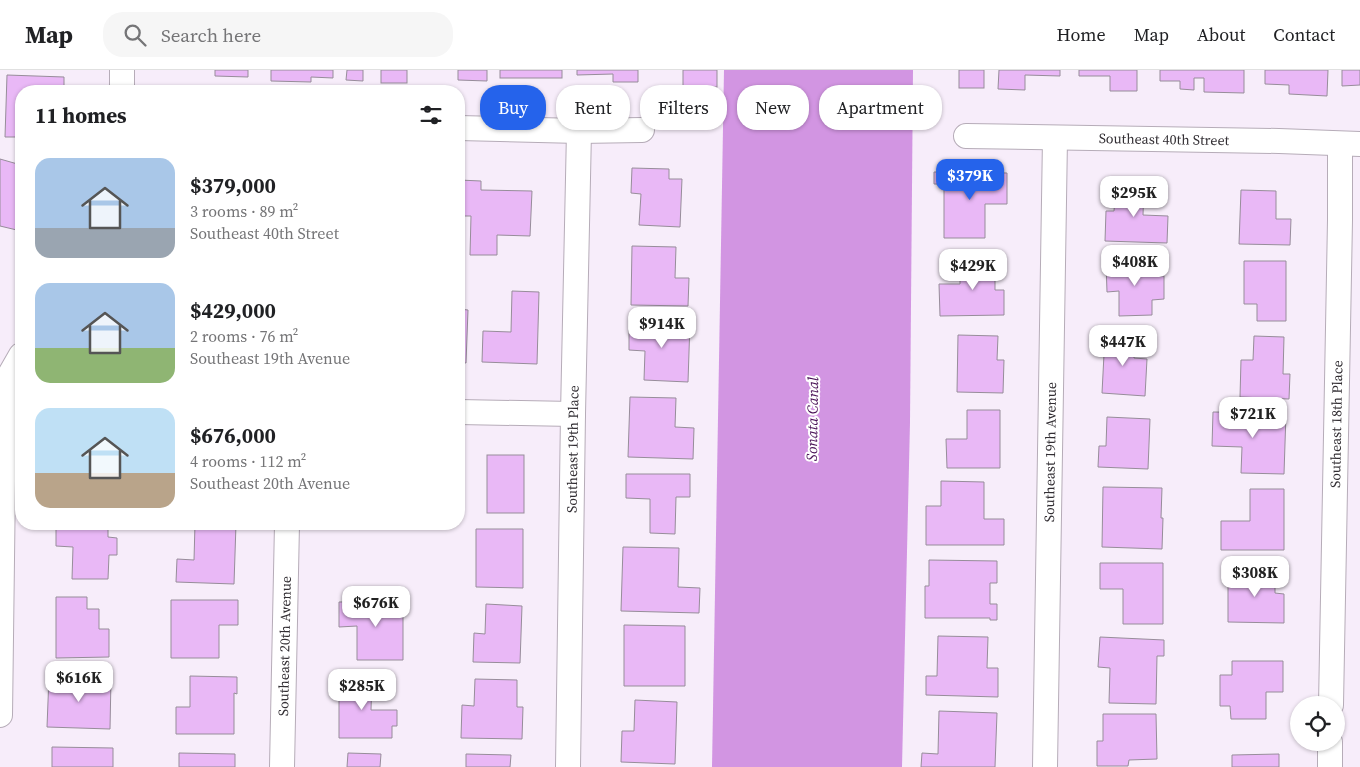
<!DOCTYPE html>
<meta charset="utf-8">
<style>
body{margin:0;font-family:"Source Serif 4",serif;background:#f6f6f6;color:#202124;height:100vh;display:flex;flex-direction:column;font-size:19px;white-space:nowrap}
*{box-sizing:border-box;margin:0}
p{font-size:16px;color:#757577}
.icon{flex:none;width:28px;height:28px;fill:none;stroke:currentColor;stroke-width:2;stroke-linecap:round;stroke-linejoin:round}
.map{position:relative;flex:1;overflow:hidden}
.drawer{position:absolute;left:15px;top:15px;width:450px;height:445px;display:flex;flex-direction:column;background:#fff;border-radius:20px;box-shadow:0 1px 4px #0004}
.drawer>*{flex:none}
.guide{position:absolute;left:480px;top:15px;width:475px;height:45px;display:flex;gap:10px}
.fabs{position:absolute;left:1290px;top:626px;display:grid;gap:10px}
.fabs a{display:grid;place-items:center;width:55px;height:55px;border-radius:50%;background:#fff;box-shadow:0 1px 4px #0004;font-size:25px}
.price{position:absolute;translate:-50% -42px;padding:0 11px;border-radius:10px;background:#fff;color:#222;font-size:16px;line-height:32px;filter:drop-shadow(0 1px 2px #0008)}
.price::after{content:'';position:absolute;left:50%;top:30px;width:15px;height:11px;margin-left:-8px;background:inherit;clip-path:polygon(0 0,100% 0,50% 100%)}
.price.active{background:#2563eb;color:#fff}
ul{padding:0;list-style:none}
li{display:flex;align-items:center;gap:15px;height:125px;padding:0 20px}
li span{display:grid;place-items:center;flex:none;width:140px;height:100px;border-radius:15px;color:#555}
li>.icon{margin-inline-start:auto}
span .icon{width:60px;height:60px;fill:#fffc;stroke-width:1}
li b{font-size:21px}
h2{display:flex;justify-content:space-between;align-items:center;height:60px;padding:0 20px;font-size:21px}
.pill{padding:0 18px;border-radius:20px;background:#fff;box-shadow:0 1px 4px #0004;font-size:18px;line-height:45px}
.pill.active{background:#2563eb;color:#fff}
header{display:flex;align-items:center;gap:30px;box-sizing:border-box;height:70px;padding:0 25px;background:#fff;border-bottom:1px solid #e0e0e0}
header strong{font-size:24px}
nav{display:flex;gap:28px;margin-inline-start:auto;font-size:18px}
.search{width:350px;height:45px;background:#f6f6f6;display:flex;align-items:center;gap:12px;box-sizing:border-box;padding:0 18px;border-radius:20px;color:#757577;font-size:19px}
.map>svg:first-child{display:block}
.water{fill:#d295e2}
.building{fill:#e9b8f6;stroke:#978d9a}
.lines{fill:none;stroke-linecap:round;stroke-linejoin:round}
.minor-casing{stroke:#b6acb8;stroke-width:26}
.minor{stroke:#fff;stroke-width:24}
.labels{text-anchor:middle;dominant-baseline:central;stroke-width:4;stroke-linejoin:round;paint-order:stroke}
.street-label{font-size:14px;fill:#322e33;stroke:#fff}
.water-label{font-size:15px;font-style:italic;fill:#4a1257;stroke:#fff}
</style>
<header>
<strong>Map</strong>
<div class="search"><svg class="icon" aria-label="search" viewBox="0 0 24 24"><circle cx="10" cy="10" r="6"/><path d="M15 15l6 6"/></svg>Search here</div>
<nav><a>Home</a><a>Map</a><a>About</a><a>Contact</a></nav>
</header>
<div class="map">
<svg width="1360" height="697" viewBox="0 0 1360 697">
<rect width="100%" height="100%" fill="#f7edfa"/>
<!-- water -->
<path class="water" d="M724 0H913L910 352 902 697H712Z"/>
<!-- building -->
<g class="building">
<path d="M215 0H248V7L215 6Z"/>
<path d="M271 0H333V8L311 7V12L271 11Z"/>
<path d="M347 0H363V11L346 10Z"/>
<rect x="381" y="0" width="26" height="13"/>
<path d="M458 0H487V11L458 10Z"/>
<rect x="500" y="0" width="62" height="8"/>
<path d="M577 0H638V12H613V4L577 5Z"/>
<rect x="683" y="0" width="34" height="17"/>
<rect x="959" y="0" width="25" height="18"/>
<path d="M999 0H1060V6L1025 5V20L998 19Z"/>
<path d="M1079 0H1137V21H1110V6H1079Z"/>
<path d="M1160 0H1244V23L1204 22V8H1194V20L1180 19V11H1160Z"/>
<path d="M1265 0H1328L1327 26 1289 24V15L1265 14Z"/>
<path d="M1342 0H1360V15L1342 16Z"/>
<path d="M7 5 64 7V21H21V67H5Z"/>
<path d="M0 89 21 95V161L0 156Z"/>
<path d="M632 98 669 99V109H682L680 157 639 155 641 124 631 123Z"/>
<path d="M934 102 1007 103V134H985V168H944V114H934Z"/>
<path d="M459 110 481 111V120L532 121 530 166 497 165V185H470L471 146H459Z"/>
<path d="M1116 112 1144 113 1143 145 1168 146 1167 173 1105 171 1106 141H1114Z"/>
<path d="M1241 120 1276 121V149H1291L1290 175 1239 174Z"/>
<path d="M632 176 676 177 675 208H689L688 236 631 235Z"/>
<path d="M960 188H995V220H1004V245L940 246 939 214H960Z"/>
<path d="M1244 191H1286V251H1257V234H1244Z"/>
<path d="M1106 192H1153V206H1164V229L1152 230V245L1119 246V221L1107 222Z"/>
<path d="M512 221 539 222 537 294 482 292 483 261 511 262Z"/>
<path d="M459 239 468 240 466 293 459 292Z"/>
<path d="M629 250 690 252 688 312 644 310 645 281 629 280Z"/>
<path d="M958 265 998 266 997 290H1004L1003 323 957 322Z"/>
<path d="M1105 265 1135 266 1134 288 1147 289 1145 326 1102 323Z"/>
<path d="M1254 266 1284 267 1283 304H1290L1289 329 1240 327 1241 290H1253Z"/>
<path d="M630 327 676 328 675 357 694 358 693 389 628 387Z"/>
<path d="M967 340H1000V398H947L946 369H967Z"/>
<path d="M1213 342 1286 343 1284 404 1241 403 1242 377 1212 376Z"/>
<path d="M1107 347 1150 349 1148 399 1098 397 1099 376H1106Z"/>
<rect x="487" y="385" width="37" height="58"/>
<path d="M626 404H690V427H676L675 464 650 463V429L626 428Z"/>
<path d="M941 411 984 412V449H1004V475H926V436H941Z"/>
<path d="M1103 417 1162 418 1161 448H1163L1162 479 1102 477Z"/>
<path d="M1250 419H1284V480H1221V451H1250Z"/>
<path d="M56 454H108V467L117 468V485H109L108 509H72L73 477 56 476Z"/>
<path d="M195 454H236L234 514 176 512 177 489 194 490Z"/>
<path d="M476 459H523V518L476 517Z"/>
<path d="M623 477 679 478 678 517 700 518 699 543 621 541Z"/>
<path d="M929 490 997 491V513H990V534H997V550H990V548H925V516H929Z"/>
<path d="M1100 493H1163V554H1123V519H1100Z"/>
<path d="M1239 499H1275V523L1284 524V553L1228 552V509H1239Z"/>
<path d="M56 527H87V539H99V559H109V587L56 588Z"/>
<path d="M171 530H238V555H219V588H171Z"/>
<path d="M403 531V590H357V556L339 557V532Z"/>
<path d="M486 534 522 536 520 593 473 592 474 563 485 564Z"/>
<path d="M624 555 685 556V616H624Z"/>
<path d="M938 566 988 567 987 598H998V627L926 625V606H937Z"/>
<path d="M1100 567 1164 570V586H1157L1156 634 1109 633 1110 598 1098 597Z"/>
<path d="M1232 591H1283V622H1266V649H1231L1230 636H1220V605H1232Z"/>
<path d="M49 606 111 608 110 659 47 657Z"/>
<path d="M190 606 237 607V624L234 623V664H176V637H190Z"/>
<path d="M339 607H372L371 640H397V656H392V668H339Z"/>
<path d="M475 609 517 610V637H523L522 669 461 668 462 635 474 636Z"/>
<path d="M635 630 677 632 675 694 621 692 622 661H634Z"/>
<path d="M939 641 997 643 995 697H921L922 683 938 684Z"/>
<path d="M1103 644H1156L1157 689 1129 690 1128 696H1097V671H1103Z"/>
<path d="M52 677 113 678V697H52Z"/>
<path d="M179 683 235 684V697H179Z"/>
<path d="M348 683 381 684 380 697H347Z"/>
<path d="M466 684 511 685 510 697H466Z"/>
<path d="M1279 684V697H1232V685Z"/>
</g>
<g class="lines">
<defs>
<g id="minor">
<path d="M122 21V0"/>
<path d="M459 58 579 61 642 60"/>
<path id="s1" d="M966 66 1279 71 1360 74"/>
<path d="M459 342 573 344"/>
<path id="s2" d="M1331 635 1340 150V74"/>
<path d="M0 645 4 333 6 311 21 285"/>
<path id="s3" d="M282 697 287 454"/>
<path id="s4" d="M568 697 573 344 579 61"/>
<path id="s5" d="M1045 697 1055 68"/>
<path d="M1330 697V672"/>
</g>
</defs>
<!-- minor casing -->
<use href="#minor" class="minor-casing"/>
<!-- minor -->
<use href="#minor" class="minor"/>
</g>
<g class="labels">
<!-- street labels -->
<g class="street-label">
<text stroke="none"><textPath href="#s1" startOffset="198">Southeast 40th Street</textPath></text>
<text stroke="none"><textPath href="#s2" startOffset="281">Southeast 18th Place</textPath></text>
<text stroke="none"><textPath href="#s4" startOffset="318">Southeast 19th Place</textPath></text>
<text stroke="none"><textPath href="#s5" startOffset="315">Southeast 19th Avenue</textPath></text>
<text stroke="none"><textPath href="#s3" startOffset="121">Southeast 20th Avenue</textPath></text>
</g>
<!-- water labels -->
<g class="water-label">
<text transform="translate(812 349) rotate(-89)">Sonata Canal</text>
</g>
</g>
</svg>
<div class="fabs">
<a><svg class="icon" aria-label="locate" viewBox="0 0 24 24"><circle cx="12" cy="12" r="6"/><path d="M12 2v4M12 18v4M2 12h4M18 12h4"/></svg></a>
</div>
<b class="price active" style="left:970px;top:131px">$379K</b>
<b class="price" style="left:1134px;top:148px">$295K</b>
<b class="price" style="left:1135px;top:217px">$408K</b>
<b class="price" style="left:973px;top:221px">$429K</b>
<b class="price" style="left:662px;top:279px">$914K</b>
<b class="price" style="left:1123px;top:297px">$447K</b>
<b class="price" style="left:1253px;top:369px">$721K</b>
<b class="price" style="left:1255px;top:528px">$308K</b>
<b class="price" style="left:376px;top:558px">$676K</b>
<b class="price" style="left:79px;top:633px">$616K</b>
<b class="price" style="left:362px;top:641px">$285K</b>
<div class="guide">
<a class="pill active">Buy</a>
<a class="pill">Rent</a>
<a class="pill">Filters</a>
<a class="pill">New</a>
<a class="pill">Apartment</a>
</div>
<section class="drawer">
<h2>11 homes<svg class="icon" aria-label="filters" viewBox="0 0 24 24"><path d="M4 7h16M4 17h16"/><circle cx="9" cy="7" r="2"/><circle cx="15" cy="17" r="2"/></svg></h2>
<ul>
<li><span style="background:linear-gradient(#a9c7e8 70%,#9aa5b1 0)"><svg class="icon" aria-label="home" viewBox="0 0 24 24"><path d="M3 11l9-7 9 7M6 9v11h12V9"/></svg></span><div><b>$379,000</b><p>3 rooms · 89 m²</p><p>Southeast 40th Street</p></div></li>
<li><span style="background:linear-gradient(#a9c7e8 65%,#8fb573 0)"><svg class="icon" aria-label="home" viewBox="0 0 24 24"><path d="M3 11l9-7 9 7M6 9v11h12V9"/></svg></span><div><b>$429,000</b><p>2 rooms · 76 m²</p><p>Southeast 19th Avenue</p></div></li>
<li><span style="background:linear-gradient(#bfe0f5 65%,#b9a48a 0)"><svg class="icon" aria-label="home" viewBox="0 0 24 24"><path d="M3 11l9-7 9 7M6 9v11h12V9"/></svg></span><div><b>$676,000</b><p>4 rooms · 112 m²</p><p>Southeast 20th Avenue</p></div></li>
</ul>
</section>
</div>
